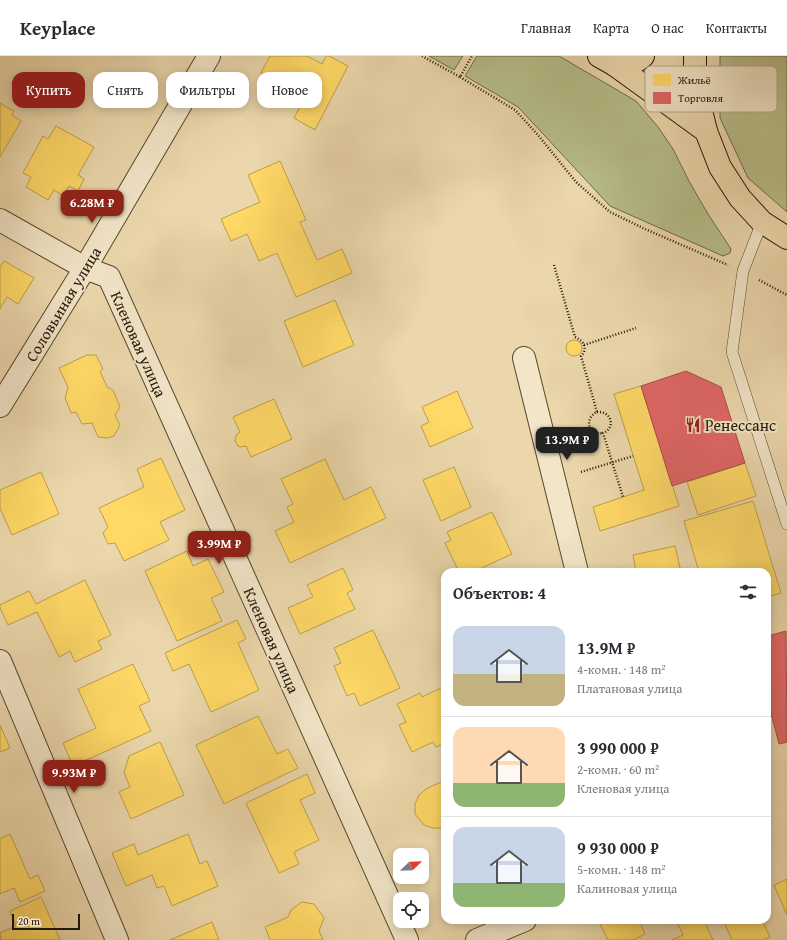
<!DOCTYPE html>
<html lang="ru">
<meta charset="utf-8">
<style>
body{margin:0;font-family:"Gentium Book Plus",serif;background:#f2f2f3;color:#2b2b33;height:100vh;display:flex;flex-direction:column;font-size:15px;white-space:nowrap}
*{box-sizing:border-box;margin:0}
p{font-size:13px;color:#7c7c81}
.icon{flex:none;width:22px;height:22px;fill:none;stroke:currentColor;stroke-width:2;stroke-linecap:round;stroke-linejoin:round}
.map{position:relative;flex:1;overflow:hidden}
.side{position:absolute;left:441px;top:512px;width:330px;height:356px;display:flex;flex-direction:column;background:#fff;border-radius:12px;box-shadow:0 2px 10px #0003}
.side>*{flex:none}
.banner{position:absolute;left:12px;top:16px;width:369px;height:36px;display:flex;gap:8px}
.needle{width:26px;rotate:67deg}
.controls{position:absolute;left:393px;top:792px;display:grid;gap:8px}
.controls a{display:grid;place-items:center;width:36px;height:36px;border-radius:8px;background:#fff;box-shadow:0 2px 10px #0003;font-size:20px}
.scale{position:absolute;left:12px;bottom:10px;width:68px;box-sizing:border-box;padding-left:4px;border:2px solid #241706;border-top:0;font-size:11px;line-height:14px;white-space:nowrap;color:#241706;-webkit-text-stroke:3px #f2e5c8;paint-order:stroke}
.price{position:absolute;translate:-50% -34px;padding:0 9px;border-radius:8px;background:#8f2418;color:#fff;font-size:13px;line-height:26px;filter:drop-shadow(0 1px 2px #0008)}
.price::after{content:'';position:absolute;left:50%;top:24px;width:12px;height:9px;margin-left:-6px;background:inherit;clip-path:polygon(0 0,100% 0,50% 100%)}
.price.active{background:#222;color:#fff}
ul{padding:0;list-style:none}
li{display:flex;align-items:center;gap:12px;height:100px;padding:0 12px}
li+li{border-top:1px solid #e1e1e2}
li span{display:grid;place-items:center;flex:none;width:112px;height:80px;border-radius:12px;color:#555}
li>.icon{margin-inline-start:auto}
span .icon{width:48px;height:48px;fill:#fffc;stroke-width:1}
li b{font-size:17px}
h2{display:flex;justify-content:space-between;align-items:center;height:48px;padding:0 12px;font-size:17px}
.pill{padding:0 14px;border-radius:12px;background:#fff;box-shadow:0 2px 10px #0003;font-size:14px;line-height:36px}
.pill.active{background:#8f2418;color:#fff}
header{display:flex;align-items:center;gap:24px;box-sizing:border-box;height:56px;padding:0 20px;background:#fff;border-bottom:1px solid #e1e1e2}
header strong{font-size:19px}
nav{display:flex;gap:22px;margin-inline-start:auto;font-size:14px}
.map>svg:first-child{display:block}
.green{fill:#b7be89;stroke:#6e6a48}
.homes{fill:#ffd966;stroke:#bd9f49}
.shops{fill:#e06666;stroke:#a84e49}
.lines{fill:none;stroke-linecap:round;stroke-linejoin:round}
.lane-casing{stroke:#56472f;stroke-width:12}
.street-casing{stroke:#56472f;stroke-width:24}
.primary-casing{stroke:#241706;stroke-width:24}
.path{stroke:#241706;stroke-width:2.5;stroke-dasharray:1 2;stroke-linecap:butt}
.lane{stroke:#f2e5c8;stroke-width:11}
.street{stroke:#f2e5c8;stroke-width:22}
.primary{stroke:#ebd7ab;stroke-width:22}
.labels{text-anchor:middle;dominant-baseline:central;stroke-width:4;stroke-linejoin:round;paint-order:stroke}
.street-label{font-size:16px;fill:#241706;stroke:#f2e5c8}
.poi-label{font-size:16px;fill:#241706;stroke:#f2e5c8;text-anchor:start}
.key{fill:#f2e5c8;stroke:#b4a78e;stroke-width:1}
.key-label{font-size:11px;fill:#241706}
</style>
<header>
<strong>Keyplace</strong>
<nav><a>Главная</a><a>Карта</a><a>О нас</a><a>Контакты</a></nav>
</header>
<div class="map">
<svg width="787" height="884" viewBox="0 0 787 884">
<rect width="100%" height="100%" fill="#ebd7ab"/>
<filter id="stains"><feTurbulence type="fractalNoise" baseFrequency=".005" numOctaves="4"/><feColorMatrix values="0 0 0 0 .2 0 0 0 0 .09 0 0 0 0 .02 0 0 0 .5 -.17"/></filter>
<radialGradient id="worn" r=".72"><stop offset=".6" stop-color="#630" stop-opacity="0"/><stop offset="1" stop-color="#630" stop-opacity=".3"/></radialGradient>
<!-- green -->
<g class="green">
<path d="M429 0H463L454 14Z"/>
<path d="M477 0H559L636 45 658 71 673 93 690 127 708 158 731 193 730 197 723 200 610 150 518 51 465 20Z"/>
<path d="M720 0H787V156L748 122 720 62Z"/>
</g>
<!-- homes -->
<g class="homes">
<path d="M270 0H307L322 8 326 0H329L348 10 315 74 294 62 303 45 298 43 296 47 263 29 267 21 261 17Z"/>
<path d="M0 47 14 55 12 59 21 65 0 101Z"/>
<path d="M56 70 94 91 78 119 84 123 78 135 69 130 63 140 54 134 48 144 26 131 31 121 23 117 43 80 48 83Z"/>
<path d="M280 105 306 164 300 166 317 204 342 193 352 217 296 241 277 197 259 205 247 178 231 185 221 163 260 146 248 119Z"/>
<path d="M4 205 34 222 18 248 7 241 0 253V211Z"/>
<path d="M335 244 354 289 303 311 284 265Z"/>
<circle cx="574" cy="292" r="8"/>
<path d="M87 299H96L103 313 100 315 107 331 113 334 120 351 115 359 120 369 114 380 107 382 98 381 92 367 82 368 76 356 71 357 65 342 68 331 59 312Z"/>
<path d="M641 330 679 450 600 475 593 451 644 434 614 338Z"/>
<path d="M457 335 473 372 430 391 421 370 429 366 422 351Z"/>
<path d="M274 343 292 383 251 401 246 390 240 391 238 390 235 385 236 380 238 377 240 376 233 361Z"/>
<path d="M161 402 185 454 160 466 169 484 124 505 115 487 108 488 103 477 108 471 99 452 144 431 137 413Z"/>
<path d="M325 403 344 444 371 431 386 462 290 507 275 475 294 466 287 451 293 448 281 423Z"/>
<path d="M745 407 756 440 698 459 687 426Z"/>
<path d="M454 411 471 451 441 465 423 424Z"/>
<path d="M41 416 59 458 12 479 0 452V434Z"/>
<path d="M753 445 781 537 767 541V516H699L684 465Z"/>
<path d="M492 456 512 498 473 516H459L445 487 451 484 447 476Z"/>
<path d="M675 490 681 516H636L633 499Z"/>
<path d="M187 495 193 510 208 503 224 536 211 542 222 565 177 585 145 515Z"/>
<path d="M343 512 353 534 347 537 355 553 300 578 288 552 313 541 307 529Z"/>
<path d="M85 524 111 579 98 585 102 593 75 606 70 595 59 601 37 556 8 569 0 552V549L29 535 36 548Z"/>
<path d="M237 564 246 583 238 587 259 634 211 656 189 608 173 615 165 597Z"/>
<path d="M373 574 400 632 360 650 354 637 347 640 334 610 341 607 334 592Z"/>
<path d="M133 608 150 645 139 650 151 675 73 710 63 687 96 672 78 633Z"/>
<path d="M443 631 445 636V687L436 691 433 686 412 696 399 669 406 666 397 648 420 637 422 641Z"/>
<path d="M258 660 277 698 288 693 298 712 224 748 196 689Z"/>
<path d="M0 669 10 692 0 696Z"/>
<path d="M160 686 184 739 131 763 119 736 130 731 124 717 129 700Z"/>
<path d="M307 718 315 737 300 744 319 784 294 796 299 808 279 817 246 747Z"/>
<path d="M445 724V770L440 772H433L424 769 415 758V748L419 739 426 733Z"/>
<path d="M10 778 30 823 38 819 45 835 20 846 14 832 0 838V783Z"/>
<path d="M188 778 200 808 207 805 218 830 172 850 164 830 157 832 152 819 126 830 112 797 134 788 138 799Z"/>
<path d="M787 823V859L774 829Z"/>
<path d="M41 841 60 884H1L0 877 16 870 10 855Z"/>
<path d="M302 846 314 848 324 862 319 875 323 884H270L265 871 288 861 291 854Z"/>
<path d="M598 864H639L645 878 633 884H608Z"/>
<path d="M676 864H704L713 884H672L683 879Z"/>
<path d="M723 864H762L770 881 764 884H732Z"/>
<path d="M212 866 219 884H170Z"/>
</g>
<!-- shops -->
<g class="shops">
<path d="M686 315 721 331 745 407 672 430 641 330Z"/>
<path d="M786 575 787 686 779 688 767 642V580Z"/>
</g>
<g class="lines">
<defs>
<path id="lane" d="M762 166 743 215 732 296 787 468"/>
<g id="street">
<path d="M0 164 85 212 109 221 407 884"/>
<path d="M524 302 577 516"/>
<path d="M0 350 85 212 209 0"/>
<path d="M0 605 117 884"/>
<path d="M477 884 525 864"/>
</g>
<g id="primary">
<path d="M599 0 615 9 706 75"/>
<path d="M695 0V15L697 38 706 75 720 111 740 142 762 166 787 182"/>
<path d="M615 9C626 9 635 8 643 0"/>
</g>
</defs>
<!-- lane casing -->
<use href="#lane" class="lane-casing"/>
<!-- street casing -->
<use href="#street" class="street-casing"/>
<!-- primary casing -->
<use href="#primary" class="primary-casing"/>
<!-- path -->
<g class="path">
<path d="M422 0 460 21 472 0"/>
<path d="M460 21 515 54 538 79 576 126 610 156 645 173 728 209"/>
<path d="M554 209 575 281C584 285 588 293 581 300L597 356C584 362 588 380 603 377"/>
<path d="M759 224 787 239"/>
<path d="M584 289 636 272"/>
<path d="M597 356C612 355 616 372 603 377L623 441"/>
<path d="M581 416 633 400"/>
</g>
<!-- lane -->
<use href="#lane" class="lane"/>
<!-- street -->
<use href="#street" class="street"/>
<!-- primary -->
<use href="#primary" class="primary"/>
</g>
<!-- icons -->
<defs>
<symbol id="restaurant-bare" viewBox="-9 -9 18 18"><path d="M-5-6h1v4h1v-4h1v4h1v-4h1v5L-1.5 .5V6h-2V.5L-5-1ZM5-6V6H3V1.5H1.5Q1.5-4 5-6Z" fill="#8f2418" stroke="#f2e5c8" stroke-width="2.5" paint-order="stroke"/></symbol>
</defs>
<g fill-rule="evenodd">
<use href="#restaurant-bare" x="682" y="358" width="22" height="22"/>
</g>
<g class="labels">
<!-- street labels -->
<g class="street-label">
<text transform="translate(63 248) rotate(-59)">Соловьиная улица</text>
<text transform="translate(139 288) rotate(66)">Кленовая улица</text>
<text transform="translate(272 584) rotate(66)">Кленовая улица</text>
</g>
<!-- poi labels -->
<g class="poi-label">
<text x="705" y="369">Ренессанс</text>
</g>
</g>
<!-- legend -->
<rect x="645" y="10" width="132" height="46" rx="6" class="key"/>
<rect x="653" y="18" width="18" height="12" fill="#ffd966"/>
<rect x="653" y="36" width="18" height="12" fill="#e06666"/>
<g class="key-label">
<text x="678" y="28">Жильё</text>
<text x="678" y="46">Торговля</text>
</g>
<rect width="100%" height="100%" filter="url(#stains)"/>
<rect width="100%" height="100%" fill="url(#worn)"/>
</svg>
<div class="controls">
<a><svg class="needle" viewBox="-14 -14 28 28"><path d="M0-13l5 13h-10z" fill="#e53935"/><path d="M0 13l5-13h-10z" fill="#7c7c81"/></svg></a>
<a><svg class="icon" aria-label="locate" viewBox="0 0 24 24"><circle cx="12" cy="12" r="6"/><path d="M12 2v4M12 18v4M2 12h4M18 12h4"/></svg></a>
</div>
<div class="scale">20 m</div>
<b class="price" style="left:92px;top:168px">6.28M ₽</b>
<b class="price active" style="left:567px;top:405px">13.9M ₽</b>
<b class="price" style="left:219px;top:509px">3.99M ₽</b>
<b class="price" style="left:74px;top:738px">9.93M ₽</b>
<div class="banner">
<a class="pill active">Купить</a>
<a class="pill">Снять</a>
<a class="pill">Фильтры</a>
<a class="pill">Новое</a>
</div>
<section class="side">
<h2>Объектов: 4<svg class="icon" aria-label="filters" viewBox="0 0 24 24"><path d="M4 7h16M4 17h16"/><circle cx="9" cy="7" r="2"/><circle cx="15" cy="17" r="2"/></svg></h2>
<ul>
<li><span style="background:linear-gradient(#c9d6e8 60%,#c2b280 0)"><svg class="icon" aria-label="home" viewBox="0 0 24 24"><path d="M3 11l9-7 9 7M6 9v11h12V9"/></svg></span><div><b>13.9M ₽</b><p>4-комн. · 148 m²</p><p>Платановая улица</p></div></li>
<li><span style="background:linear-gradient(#ffd9b3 70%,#8fb573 0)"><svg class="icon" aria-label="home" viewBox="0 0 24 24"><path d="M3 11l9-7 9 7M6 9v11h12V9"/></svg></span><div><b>3 990 000 ₽</b><p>2-комн. · 60 m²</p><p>Кленовая улица</p></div></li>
<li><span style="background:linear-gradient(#c9d6e8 70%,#8fb573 0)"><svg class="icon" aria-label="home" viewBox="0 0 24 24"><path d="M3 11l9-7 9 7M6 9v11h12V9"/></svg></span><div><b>9 930 000 ₽</b><p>5-комн. · 148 m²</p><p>Калиновая улица</p></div></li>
</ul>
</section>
</div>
